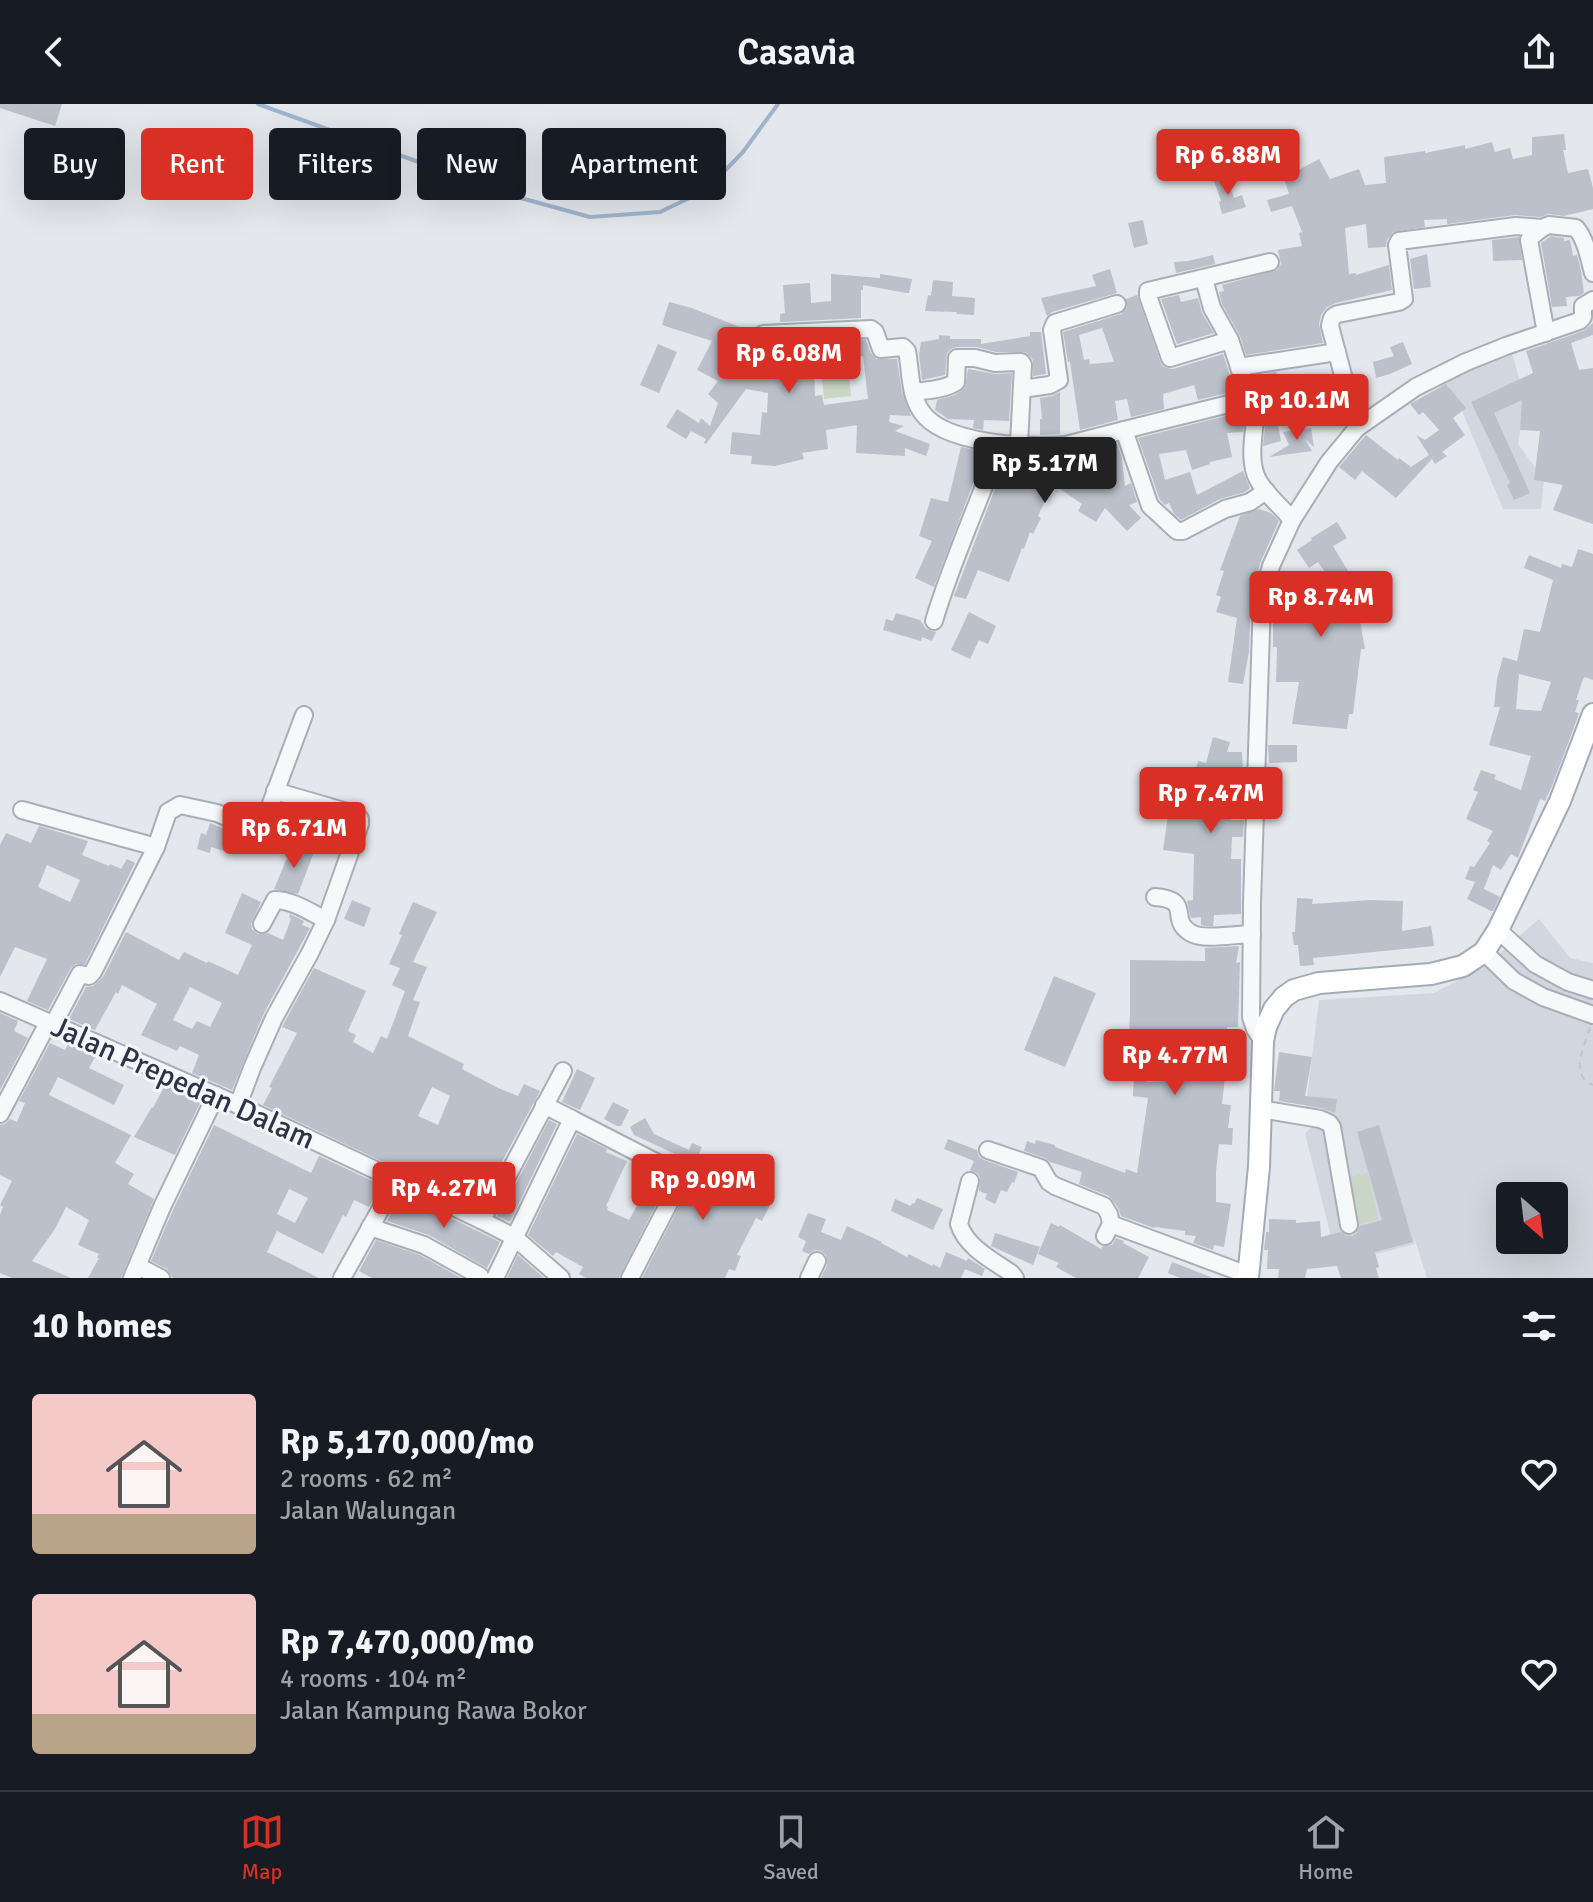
<!DOCTYPE html>
<meta charset="utf-8">
<style>
body{margin:0;font-family:Signika,sans-serif;background:#20242c;color:#f1f3f6;height:100vh;display:flex;flex-direction:column;font-size:30px;white-space:nowrap}
*{box-sizing:border-box;margin:0}
p{font-size:26px;color:#9ea1a6}
.icon{flex:none;width:44px;height:44px;fill:none;stroke:currentColor;stroke-width:2;stroke-linecap:round;stroke-linejoin:round}
.map{position:relative;height:1174px;overflow:hidden}
.drawer{display:flex;flex-direction:column;background:#171b24;flex:1}
.drawer>*{flex:none}
.guide{position:absolute;left:24px;top:24px;width:800px;height:72px;display:flex;gap:16px}
.needle{width:52px;rotate:152deg}
.controls{position:absolute;left:1496px;top:1078px;display:grid;gap:16px}
.controls a{display:grid;place-items:center;width:72px;height:72px;border-radius:8px;background:#171b24;box-shadow:0 8px 32px #0002;font-size:40px}
.price{position:absolute;translate:-50% -68px;padding:0 18px;border-radius:8px;background:#d93025;color:#fff;font-size:26px;line-height:52px;filter:drop-shadow(0 2px 4px #0008)}
.price::after{content:'';position:absolute;left:50%;top:48px;width:24px;height:18px;margin-left:-12px;background:inherit;clip-path:polygon(0 0,100% 0,50% 100%)}
.price.active{background:#222;color:#fff}
ul{padding:0;list-style:none}
li{display:flex;align-items:center;gap:24px;height:200px;padding:0 32px}
li span{display:grid;place-items:center;flex:none;width:224px;height:160px;border-radius:8px;color:#555}
li>.icon{margin-inline-start:auto}
span .icon{width:96px;height:96px;fill:#fffc;stroke-width:1}
li b{font-size:34px}
h2{display:flex;justify-content:space-between;align-items:center;height:96px;padding:0 32px;font-size:34px}
.pill{padding:0 28px;border-radius:8px;background:#171b24;box-shadow:0 8px 32px #0002;font-size:28px;line-height:72px}
.pill.active{background:#d93025;color:#fff}
header{display:flex;justify-content:space-between;align-items:center;height:104px;padding:0 32px;background:#171b24;font-size:36px;font-weight:600}
.menu{display:flex;justify-content:space-around;align-items:center;height:112px;border-top:2px solid #363941;background:#171b24;font-size:22px;color:#9ea1a6}
.menu a{display:grid;justify-items:center;gap:4px}
.menu .active{color:#d93025}
.map>svg:first-child{display:block}
.built{fill:#d2d6de;fill-rule:evenodd}
.green{fill:#c9d6c5}
.lines{fill:none;stroke-linecap:round;stroke-linejoin:round}
.stream{stroke:#9fb4cc;stroke-width:4}
.building{fill:#bbc0ca;fill-rule:evenodd}
.minor-casing{stroke:#a9aeb7;stroke-width:20}
.major-casing{stroke:#a3abb8;stroke-width:24}
.path{stroke:#c2c5cb;stroke-width:2;stroke-dasharray:6 6;stroke-linecap:butt}
.minor{stroke:#f7f8fa;stroke-width:16}
.major{stroke:#fff;stroke-width:20}
.labels{text-anchor:middle;dominant-baseline:central;stroke-width:6;stroke-linejoin:round;paint-order:stroke}
.street-label{font-size:30px;fill:#2b3445;stroke:#f4f6f9}
</style>
<header><svg class="icon" aria-label="back" viewBox="0 0 24 24"><path d="M15 5l-7 7 7 7"/></svg>Casavia<svg class="icon" aria-label="share" viewBox="0 0 24 24"><path d="M12 15V3M7 8l5-5 5 5M5 13v7h14v-7"/></svg></header>
<div class="map">
<svg width="1593" height="1174" viewBox="0 0 1593 1174">
<rect width="100%" height="100%" fill="#e4e7ec"/>
<!-- built -->
<g class="built">
<path d="M1512 249 1525 295 1518 340 1544 376 1541 405H1503L1462 307 1438 278Z"/>
<path d="M1539 815 1570 854 1593 859V1174H1427L1413 1130 1415 1140 1338 1160 1305 1030 1316 1017 1338 1010H1305L1319 896 1434 889 1485 862ZM1510 1092H1554V1136H1510Z"/>
</g>
<!-- green -->
<g class="green">
<path d="M846 241 851 292 824 295 819 244Z"/>
<path d="M1368 1069 1378 1116 1353 1122 1342 1075Z"/>
</g>
<g class="lines">
<!-- stream -->
<path class="stream" d="M258 0 510 91 590 113 660 108 706 86 743 48 778 0"/>
</g>
<!-- building -->
<g class="building">
<path d="M0 0H62L55 22 0 4Z"/>
<path d="M1564 30 1566 46H1563L1568 69 1588 65 1593 84V105L1564 112 1549 110 1540 113 1515 111 1447 120V115L1424 116 1425 123 1393 128 1387 136 1386 143 1368 144 1366 120 1345 124 1349 170 1356 169V171L1389 161 1392 186 1336 199 1327 203 1321 211 1319 220 1323 239 1246 251 1240 232 1222 200 1219 188 1224 187 1222 181 1277 166 1281 160 1278 146 1302 142 1299 129 1302 128 1292 102 1271 108 1267 96 1289 90 1284 74 1319 55 1330 75 1359 65 1365 81 1386 79 1384 53 1425 47V49L1465 41V45L1492 38 1495 48 1510 44 1513 55 1532 51V33Z"/>
<path d="M1227 73 1234 94 1242 91 1246 103 1222 110 1219 98 1221 97 1214 77Z"/>
<path d="M1143 116 1148 140 1134 144 1128 119Z"/>
<path d="M1551 132 1564 134V137L1570 136 1573 152 1577 151 1581 167 1584 189 1579 192 1566 193 1567 202 1552 203 1541 139Z"/>
<path d="M1519 133 1522 156 1493 157 1492 136Z"/>
<path d="M1427 150 1431 183 1414 185 1410 155Z"/>
<path d="M1213 151 1215 160 1176 169 1174 158 1188 157Z"/>
<path d="M1110 165 1117 189 1052 208 1047 212 1041 194 1096 182 1092 171Z"/>
<path d="M831 170 880 174V170L912 175 909 189H906L863 181V186H861V214L780 218V210L785 209 783 181 810 179 811 199 831 197Z"/>
<path d="M933 176 953 178 952 192 975 194 974 211 957 210 956 208 925 207 928 191 931 192Z"/>
<path d="M1137 191 1162 262 1167 264 1173 265 1223 250 1235 287 1198 296 1194 281 1163 290 1164 305 1131 313 1127 295 1115 297 1118 316 1080 326 1070 258H1068L1063 228 1121 210 1127 203 1126 195ZM1102 224 1114 258 1090 260 1089 255 1084 256 1079 231Z"/>
<path d="M1179 191 1181 198 1198 194 1202 209 1214 229 1177 240 1161 195Z"/>
<path d="M669 198 692 204 752 228 753 235 759 240 813 239 815 292 822 291 824 301 868 295 863 252 857 253 855 237 866 236 871 249 877 255H897L902 288 911 312 890 311 889 318 904 322 895 327 930 340 926 352 905 344V352L856 349 857 321 826 326 828 345 802 349 804 355 775 362 751 360 752 352 730 350 732 328 760 331 762 308 767 309 768 289 746 285 706 340 704 339 706 335 691 327 686 335 666 323 677 305 699 319 701 314 710 322 718 299 708 290 718 277 697 266 712 237 662 221Z"/>
<path d="M1593 219V231L1571 239 1579 266 1593 264V420L1553 406 1563 381 1534 376 1540 327 1520 326 1522 296 1494 309 1530 389 1514 396 1507 381 1510 379 1471 298 1533 269 1526 247 1583 227Z"/>
<path d="M1030 228H1041L1046 270 1033 272V256L1025 248H996L977 243H957L951 245 947 249 945 271 922 276 919 250 921 238 939 235V231L950 232V235H981V240L1030 232Z"/>
<path d="M1403 238 1412 260 1390 270 1376 274 1373 258 1394 252 1390 243Z"/>
<path d="M658 240 677 248 659 289 640 281Z"/>
<path d="M968 265 995 270 1012 269 1009 317 984 316 983 326 973 324 974 316 948 315 935 306 937 296 955 291 965 284Z"/>
<path d="M1276 268 1278 273 1295 271 1297 289 1273 294 1281 337 1263 342 1267 301 1264 294 1258 288 1253 272Z"/>
<path d="M1446 280 1466 304 1453 314 1465 331 1442 348 1447 352 1435 360 1432 355 1396 394 1362 367 1355 376 1339 363 1366 331 1398 356 1399 354 1411 363 1429 351 1416 331 1425 336 1439 326 1423 308 1419 311 1410 300Z"/>
<path d="M1060 288V330L1040 331V315H1042L1040 294 1052 292Z"/>
<path d="M1245 307 1243 328 1227 329 1232 353 1210 358V360L1192 366 1186 346 1159 350 1165 376 1190 368 1197 391 1243 367 1250 384 1245 388 1220 395 1181 416 1174 410 1169 399 1165 401 1160 396 1138 334Z"/>
<path d="M1311 324 1314 343 1305 335 1312 347 1269 353 1289 341 1283 328Z"/>
<path d="M1117 339 1122 354 1125 382 1131 379 1137 398 1129 401 1141 414 1127 427 1105 404 1096 418 1078 407 1082 400 1053 380 1038 412 1041 414 1033 430 1030 428 1024 445 1022 444 1009 478 978 466 966 495 954 492 1008 351 1033 358 1034 353 1083 350V348Z"/>
<path d="M961 343 985 348 934 483 915 474 932 437 919 432 931 394 948 398Z"/>
<path d="M1259 405 1271 409 1279 417 1261 457 1254 481 1251 496 1249 548 1243 580 1228 578 1237 514 1216 508 1221 493 1216 491 1224 467 1220 466 1240 412Z"/>
<path d="M1337 418 1347 434 1333 442 1348 467 1352 482 1359 480 1362 491 1361 492 1364 517H1360L1365 545H1361L1353 610H1349L1347 625 1292 620 1299 578H1276L1277 543H1273V498H1275L1279 474 1304 485 1301 500H1335L1328 472 1318 458 1309 464 1297 446 1312 436 1311 434Z"/>
<path d="M1578 445 1593 450V576L1585 573 1583 575 1576 596H1579L1575 608 1579 609 1577 615 1552 682 1545 697 1540 695 1518 754 1511 750 1501 766 1493 761 1484 785 1500 793 1493 807H1491L1467 795 1475 778 1465 775 1470 762 1474 763 1490 739 1487 737 1493 727 1466 715 1478 688 1473 686 1481 666 1496 671 1494 675 1521 686 1531 652 1489 641 1500 603H1494L1497 575 1503 553 1517 557 1524 525 1540 528 1553 476 1524 464 1529 451 1561 464 1562 460 1572 463ZM1519 570 1551 578 1541 607 1516 605Z"/>
<path d="M969 508 996 522 988 540 979 536 970 555 951 546Z"/>
<path d="M896 509 920 516 926 525 936 528 932 537 922 533 921 537 883 526 886 515 893 517Z"/>
<path d="M1213 633 1230 638 1227 648H1242L1243 667H1245L1242 681 1232 679 1231 716H1244L1243 733H1232L1231 755H1241V810L1214 811 1213 822H1206L1201 821V813L1191 814 1187 797 1193 796 1194 750 1163 746 1170 698 1195 703V670L1198 657 1206 659Z"/>
<path d="M1268 641H1297V658L1269 659Z"/>
<path d="M210 719 237 730 230 749 211 743 210 749 197 745 201 729 206 731Z"/>
<path d="M39 722 88 737 82 751 109 762 110 760 121 765 127 755 135 759 85 860H76L71 864 48 906 27 897 47 855 15 843 0 873V741L6 729 31 739ZM47 761 80 776 70 798 38 783Z"/>
<path d="M293 740 314 748 298 790 274 785Z"/>
<path d="M242 789 261 798 251 820 252 825 258 830 268 829 283 836 291 815 289 813 290 810 304 817 302 821 310 824 264 909 232 986 192 969 199 951 180 942 177 947 141 931 157 900 122 881 118 890 116 888 95 926 69 915 86 883 93 882 103 873 126 828 179 856 184 848 207 859 208 857 238 871 252 841 225 829ZM190 883 222 899 210 923 197 917 192 925 173 916Z"/>
<path d="M1297 794 1313 795 1312 800 1370 796 1403 797 1402 827 1431 822 1434 842 1313 854 1314 861 1300 862 1298 841H1294L1292 828H1295Z"/>
<path d="M352 796 371 804 364 823 344 815Z"/>
<path d="M413 798 437 808 413 858 427 863 413 896 420 898 408 932 464 960 462 965 498 984 518 992 524 980 540 987 490 1080 477 1102 442 1086 447 1076 422 1062 417 1074 263 1001 272 984 269 983 297 929 282 923 314 864 366 887 348 927 356 931 353 938 373 949 381 932 387 935 405 887 392 881 400 864 389 860 402 831 399 830ZM432 983 450 992 438 1021 418 1012Z"/>
<path d="M1239 842 1236 859 1240 858 1238 923H1227L1226 961 1234 960V972H1225L1222 1000 1231 1001 1228 1024H1233L1232 1041 1219 1040 1216 1067V1098L1231 1100 1224 1143 1214 1141 1213 1146 1193 1139 1196 1132 1185 1131V1127L1155 1123 1154 1124 1121 1112 1118 1103 1109 1092 1079 1080 1082 1068 1050 1058 1045 1054 1024 1047 1027 1037 1035 1040 1036 1036 1055 1041V1043L1125 1069 1126 1065 1137 1069 1148 994 1133 992 1135 945H1127V930H1129L1130 909V856L1205 857V844ZM1173 951 1175 977 1146 978 1148 952Z"/>
<path d="M1054 872 1096 889 1065 963 1024 946Z"/>
<path d="M0 909 18 917 14 927 28 934 0 986Z"/>
<path d="M50 939 65 946 69 939 96 951 89 964 124 981 114 1001 58 973 49 991 131 1031 115 1059 134 1070 128 1080 154 1095 121 1174H88L99 1154H97L99 1150 78 1141 89 1116 66 1103 55 1125 32 1157 71 1174H12L0 1169V1111L3 1103 0 1101 12 1077 0 1071V1021L5 1020 10 1015 17 1018 25 999 19 997Z"/>
<path d="M1279 948 1312 953 1305 992 1337 995 1335 1009 1322 1004 1279 997 1280 987H1274Z"/>
<path d="M577 965 595 974 580 1006 562 998Z"/>
<path d="M165 981 201 997 175 1051 134 1033 152 1003 153 1004Z"/>
<path d="M613 998 629 1006 621 1022H617L604 1015Z"/>
<path d="M645 1014 654 1030 689 1046 692 1039 702 1043 692 1065 718 1076 712 1088 731 1098 739 1082 750 1088 753 1082 774 1093 762 1117 756 1114 737 1151 741 1152 735 1167 729 1165 725 1174H642L692 1077 686 1063 673 1054 675 1050 634 1031 630 1023Z"/>
<path d="M549 1016 557 1020 510 1118 497 1112 510 1091Z"/>
<path d="M214 1021 311 1069 319 1052 381 1081 369 1103 354 1096 346 1113 343 1111 323 1150 277 1127 267 1148 319 1174H173L167 1165 151 1157 172 1108ZM289 1085 308 1094 295 1119 277 1110Z"/>
<path d="M1379 1021 1413 1138 1375 1148 1379 1163 1376 1164 1379 1174H1341L1337 1162 1307 1165 1305 1174H1278L1279 1165H1267L1268 1146H1264L1266 1128H1269V1115L1296 1116V1119L1320 1117 1321 1133 1341 1128 1346 1132H1352L1357 1129 1360 1122 1382 1116 1357 1028Z"/>
<path d="M577 1030 607 1045 606 1048 627 1057 606 1102 608 1103 607 1106 629 1116 655 1070 668 1077 619 1174H586L579 1170 583 1163 556 1148 553 1152 528 1131Z"/>
<path d="M948 1035 977 1046 979 1053 984 1056 1018 1068 1014 1079 1012 1078 1007 1088 1001 1086 995 1100 985 1095 987 1090 979 1087 980 1073 977 1069 970 1066 974 1057 944 1045Z"/>
<path d="M401 1090 500 1138 487 1164 429 1131 387 1117Z"/>
<path d="M917 1094 943 1105 933 1126 891 1107 895 1095 911 1102 912 1099 914 1100Z"/>
<path d="M808 1109 826 1115 821 1128 841 1136 847 1122 882 1138 881 1139 907 1153 909 1150 932 1162 933 1160 940 1164 946 1148 967 1157 968 1154 985 1165 982 1172 965 1165 961 1174H821L827 1161 826 1151 821 1147 815 1146 809 1150 802 1147 806 1137 798 1133Z"/>
<path d="M1051 1119 1059 1123 1060 1121 1101 1145 1103 1142 1112 1141 1116 1134 1124 1137 1123 1139 1149 1153 1138 1174H1076L1056 1163 1059 1159 1038 1150Z"/>
<path d="M995 1129 1040 1143 1033 1161 991 1142Z"/>
<path d="M376 1136 420 1151 461 1174H372L359 1167Z"/>
<path d="M518 1151 544 1174H507Z"/>
<path d="M1172 1158 1211 1173V1174H1180L1168 1169Z"/>
</g>
<g class="lines">
<defs>
<g id="minor">
<path d="M1542 124 1531 133 1529 136 1546 229"/>
<path d="M1204 175 1212 204 1230 236 1239 263 1337 248"/>
<path d="M763 230 871 225 875 228 881 245 903 243 907 247C911 267 909 289 921 307 943 341 1030 344 1066 341 1127 325 1188 310 1249 295"/>
<path d="M1230 236 1170 254 1148 192V187L1270 158"/>
<path d="M1239 263 1249 295 1254 298 1256 304C1255 326 1247 356 1258 376 1266 391 1281 402 1292 416"/>
<path d="M1022 285 1050 281 1059 276 1052 226 1055 219 1117 200"/>
<path d="M913 288C927 286 944 286 956 278L957 254H975L995 259 1021 258 1023 261 1019 340"/>
<path d="M1357 324 1330 222C1331 215 1332 212 1338 210L1399 198 1404 195 1397 141 1399 137 1516 122 1542 124 1549 121 1576 124C1586 136 1589 154 1593 169"/>
<path d="M1124 326 1150 402 1177 427H1183L1225 405 1250 398 1266 387"/>
<path d="M934 517C952 456 979 399 1000 340"/>
<path d="M22 706 156 743"/>
<path d="M1155 793C1195 796 1166 817 1193 830 1205 836 1237 830 1252 830"/>
<path d="M262 820 275 796C292 796 310 808 326 816"/>
<path d="M1498 826 1535 860 1568 878 1593 886"/>
<path d="M1484 848 1514 877 1543 893 1593 911"/>
<path d="M0 897 238 1001 481 1116 514 1133 561 1174"/>
<path d="M53 921 80 870 89 872 93 868 156 743 168 708 180 701 217 709 254 725 260 724 263 721 304 611"/>
<path d="M1263 937 1255 925 1251 913 1252 799 1262 496 1271 462 1292 416 1329 358 1357 324 1416 283 1466 258 1506 242 1579 217 1583 213V202L1593 196"/>
<path d="M238 1001 252 964 274 914 310 849 326 816 360 720V715L354 710 275 687"/>
<path d="M1261 1005 1320 1015 1329 1019 1332 1023 1349 1121"/>
<path d="M0 1010 48 919"/>
<path d="M572 1015 677 1069 681 1076 630 1174"/>
<path d="M988 1046 1041 1064 1049 1078 1055 1082 1104 1102 1109 1110 1111 1120 1105 1132"/>
<path d="M970 1077 959 1120C966 1143 992 1156 1011 1169L1015 1174"/>
<path d="M481 1116 500 1086 563 967"/>
<path d="M1111 1120 1248 1171"/>
<path d="M370 1123 424 1141 480 1172 479 1174"/>
<path d="M138 1162 161 1174"/>
<path d="M132 1174 162 1103 216 991"/>
<path d="M342 1174 394 1081V1076"/>
<path d="M495 1174 572 1015 544 1001"/>
<path d="M809 1174 817 1157"/>
</g>
<path id="major" d="M1248 1174 1259 1063 1263 937 1266 923 1274 905 1284 893 1294 886 1319 879 1431 870 1463 862 1484 848 1498 826 1560 697 1593 610"/>
</defs>
<!-- minor casing -->
<use href="#minor" class="minor-casing"/>
<!-- major casing -->
<use href="#major" class="major-casing"/>
<!-- path -->
<path class="path" d="M1590 924C1584 943 1569 971 1593 981"/>
<!-- minor -->
<use href="#minor" class="minor"/>
<!-- major -->
<use href="#major" class="major"/>
</g>
<g class="labels">
<!-- street labels -->
<g class="street-label">
<text transform="translate(183 979) rotate(24)">Jalan Prepedan Dalam</text>
</g>
</g>
</svg>
<div class="controls">
<a><svg class="needle" viewBox="-14 -14 28 28"><path d="M0-13l5 13h-10z" fill="#e53935"/><path d="M0 13l5-13h-10z" fill="#9ea1a6"/></svg></a>
</div>
<b class="price" style="left:1228px;top:93px">Rp 6.88M</b>
<b class="price" style="left:789px;top:291px">Rp 6.08M</b>
<b class="price" style="left:1297px;top:338px">Rp 10.1M</b>
<b class="price active" style="left:1045px;top:401px">Rp 5.17M</b>
<b class="price" style="left:1321px;top:535px">Rp 8.74M</b>
<b class="price" style="left:1211px;top:731px">Rp 7.47M</b>
<b class="price" style="left:294px;top:766px">Rp 6.71M</b>
<b class="price" style="left:1175px;top:993px">Rp 4.77M</b>
<b class="price" style="left:703px;top:1118px">Rp 9.09M</b>
<b class="price" style="left:444px;top:1126px">Rp 4.27M</b>
<div class="guide">
<a class="pill">Buy</a>
<a class="pill active">Rent</a>
<a class="pill">Filters</a>
<a class="pill">New</a>
<a class="pill">Apartment</a>
</div>
</div>
<section class="drawer">
<h2>10 homes<svg class="icon" aria-label="filters" viewBox="0 0 24 24"><path d="M4 7h16M4 17h16"/><circle cx="9" cy="7" r="2"/><circle cx="15" cy="17" r="2"/></svg></h2>
<ul>
<li><span style="background:linear-gradient(#f6c9c9 75%,#b9a48a 0)"><svg class="icon" aria-label="home" viewBox="0 0 24 24"><path d="M3 11l9-7 9 7M6 9v11h12V9"/></svg></span><div><b>Rp 5,170,000/mo</b><p>2 rooms · 62 m²</p><p>Jalan Walungan</p></div><svg class="icon" aria-label="heart" viewBox="0 0 24 24"><path d="M12 20l-8-8c-3-5 5-10 8-4 3-6 11-1 8 4z"/></svg></li>
<li><span style="background:linear-gradient(#f6c9c9 75%,#b9a48a 0)"><svg class="icon" aria-label="home" viewBox="0 0 24 24"><path d="M3 11l9-7 9 7M6 9v11h12V9"/></svg></span><div><b>Rp 7,470,000/mo</b><p>4 rooms · 104 m²</p><p>Jalan Kampung Rawa Bokor</p></div><svg class="icon" aria-label="heart" viewBox="0 0 24 24"><path d="M12 20l-8-8c-3-5 5-10 8-4 3-6 11-1 8 4z"/></svg></li>
</ul>
</section>
<nav class="menu">
<a class="active"><svg class="icon" aria-label="map" viewBox="0 0 24 24"><path d="M3 6l6-2 6 2 6-2v14l-6 2-6-2-6 2zM9 4v14M15 6v14"/></svg>Map</a>
<a><svg class="icon" aria-label="saved" viewBox="0 0 24 24"><path d="M7 4h10v16l-5-4-5 4z"/></svg>Saved</a>
<a><svg class="icon" aria-label="home" viewBox="0 0 24 24"><path d="M3 11l9-7 9 7M6 9v11h12V9"/></svg>Home</a>
</nav>
